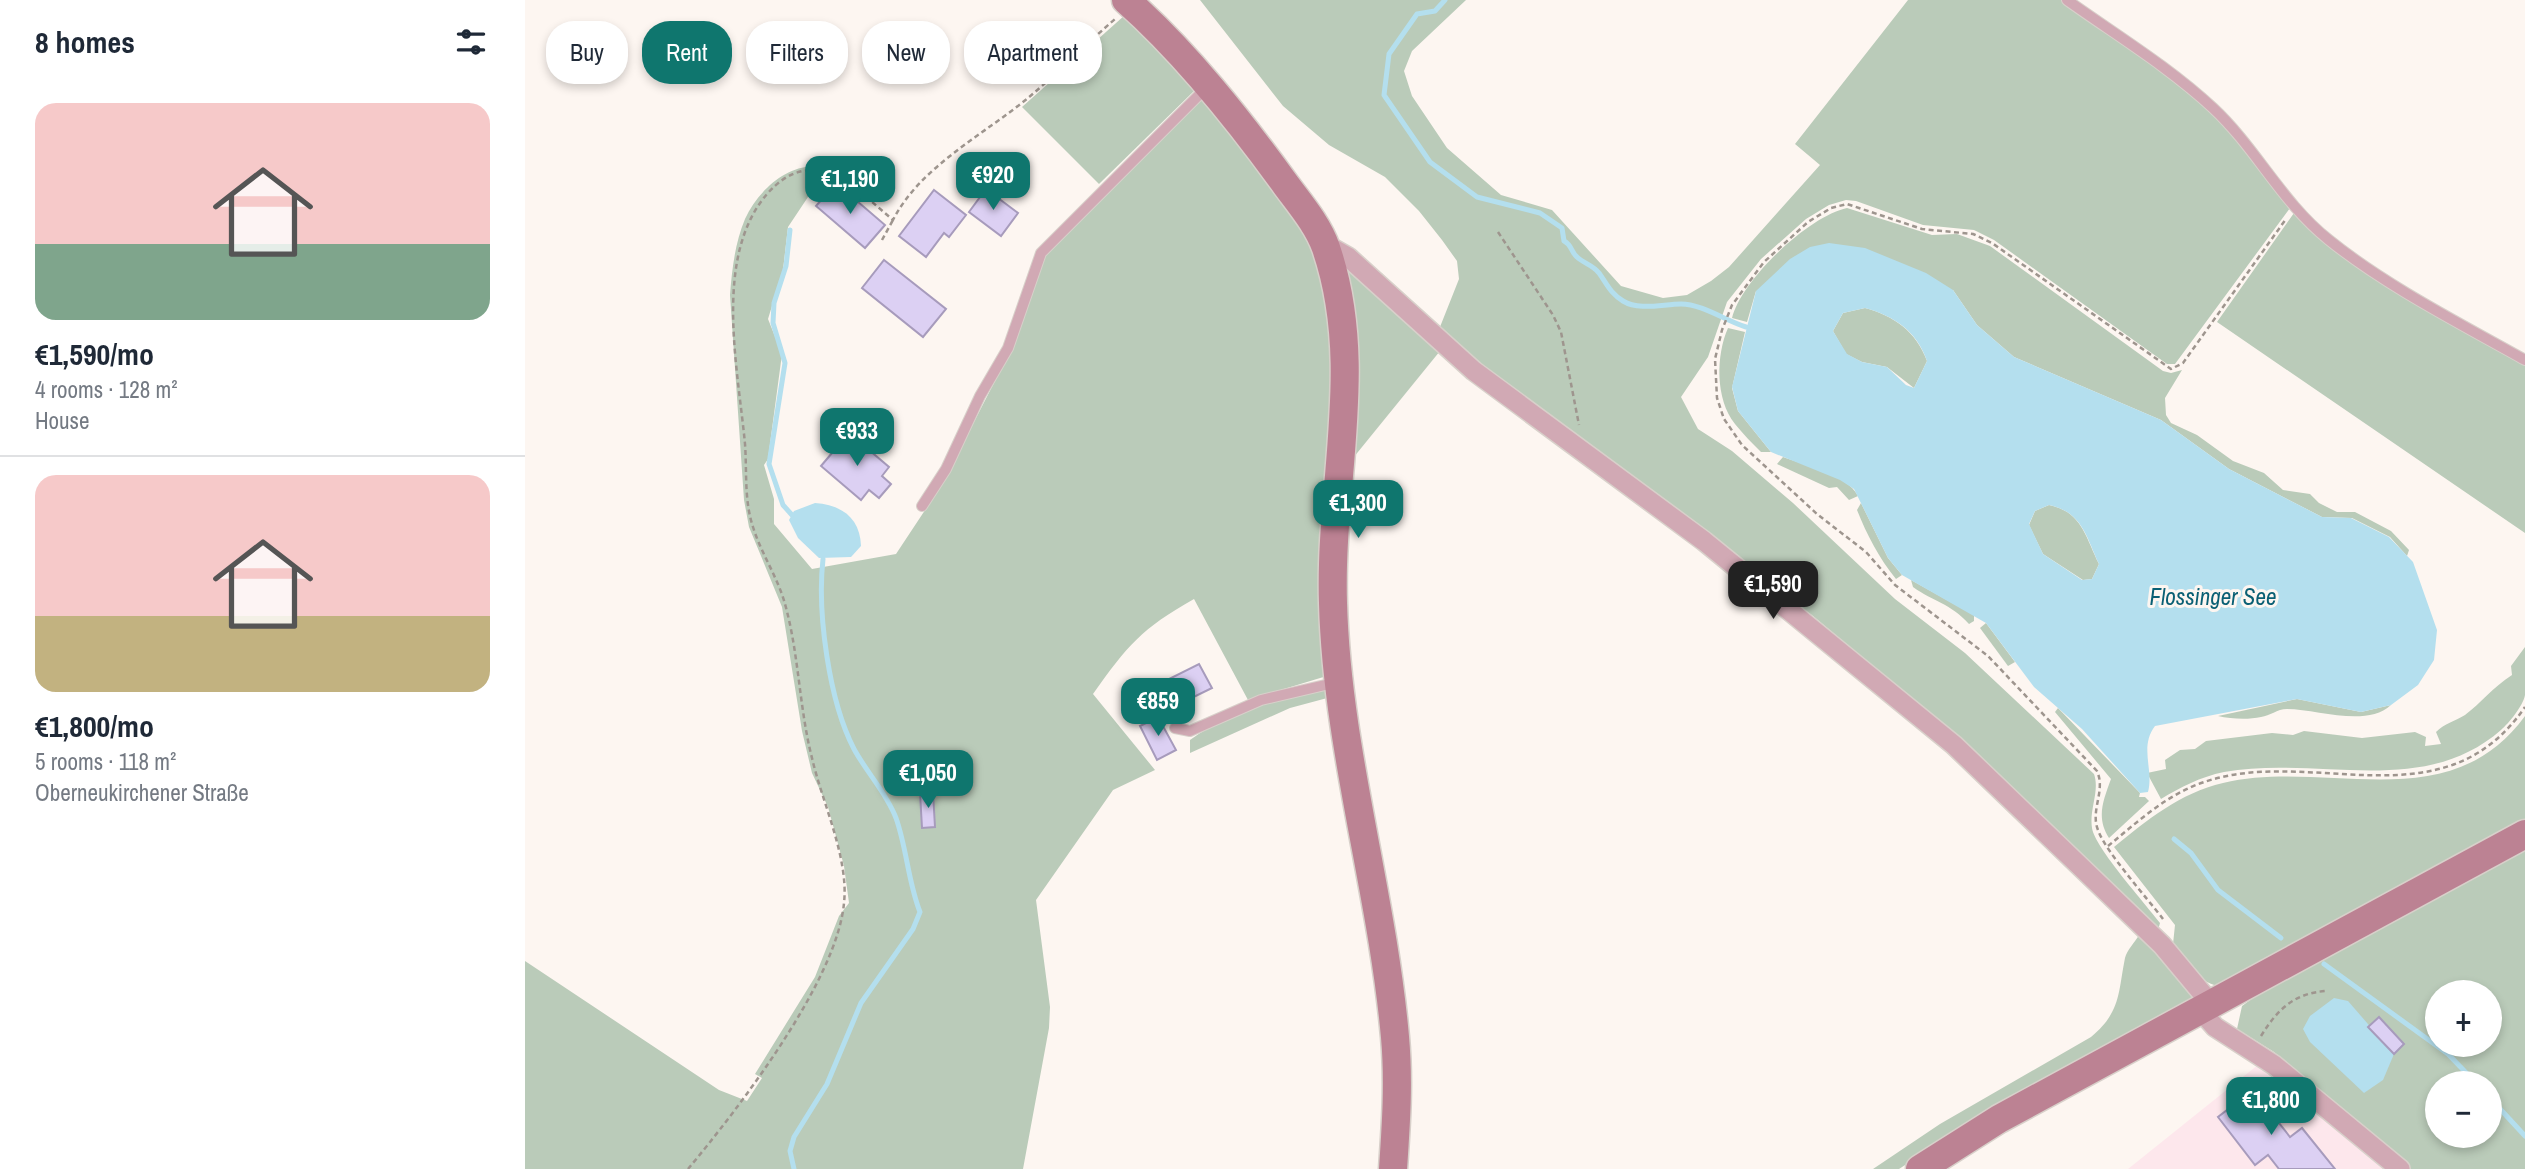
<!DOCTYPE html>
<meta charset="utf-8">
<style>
body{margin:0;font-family:"Archivo Narrow",sans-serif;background:#f6f6f7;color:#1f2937;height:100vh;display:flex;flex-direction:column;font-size:26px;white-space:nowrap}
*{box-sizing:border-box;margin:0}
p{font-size:23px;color:#747a83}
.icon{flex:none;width:38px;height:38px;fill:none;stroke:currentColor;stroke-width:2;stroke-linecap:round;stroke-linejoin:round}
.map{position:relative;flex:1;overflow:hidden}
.panel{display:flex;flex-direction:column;background:#fff;width:525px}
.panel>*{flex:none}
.hud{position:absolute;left:21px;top:21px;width:665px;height:63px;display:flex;gap:14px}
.buttons{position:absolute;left:1900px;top:980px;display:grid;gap:14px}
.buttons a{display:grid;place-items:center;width:77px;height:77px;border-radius:50%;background:#fff;box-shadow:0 4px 10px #0003;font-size:35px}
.price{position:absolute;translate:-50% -60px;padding:0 16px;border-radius:14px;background:#0f766e;color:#fff;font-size:23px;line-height:46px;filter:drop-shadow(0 2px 4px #0008)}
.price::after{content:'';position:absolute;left:50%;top:42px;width:21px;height:16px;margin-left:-10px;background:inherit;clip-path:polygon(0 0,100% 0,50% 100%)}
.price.selected{background:#222;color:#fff}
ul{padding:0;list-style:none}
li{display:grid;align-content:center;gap:14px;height:371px;padding:0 35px}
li+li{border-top:2px solid #e0e1e3}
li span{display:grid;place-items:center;height:217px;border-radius:21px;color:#555}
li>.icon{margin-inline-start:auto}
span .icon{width:126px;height:126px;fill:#fffc;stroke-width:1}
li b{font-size:30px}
h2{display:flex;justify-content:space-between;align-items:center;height:84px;padding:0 35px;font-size:30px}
.pill{padding:0 24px;border-radius:28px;background:#fff;box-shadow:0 4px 10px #0003;font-size:24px;line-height:63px}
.pill.selected{background:#0f766e;color:#fff}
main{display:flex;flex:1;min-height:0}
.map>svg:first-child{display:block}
.commercial{fill:#fde7ec}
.green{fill:#bacbb9;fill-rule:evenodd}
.water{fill:#b4dfee;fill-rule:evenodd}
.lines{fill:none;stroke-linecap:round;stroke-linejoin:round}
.stream{stroke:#b4dfee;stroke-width:5}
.building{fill:#dcd0f3;stroke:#a79bbc;stroke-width:2}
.service-casing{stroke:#d8d0ca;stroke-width:12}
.minor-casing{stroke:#d8d0ca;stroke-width:22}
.secondary-casing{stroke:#d8d0ca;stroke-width:31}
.path{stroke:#9e958e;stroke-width:2.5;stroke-dasharray:5 3.5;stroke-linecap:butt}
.service{stroke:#d1a9b4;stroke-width:10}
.minor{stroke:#d1a9b4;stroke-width:19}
.secondary{stroke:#bc8293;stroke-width:28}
.labels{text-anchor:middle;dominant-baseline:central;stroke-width:6;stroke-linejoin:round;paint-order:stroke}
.water-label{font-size:23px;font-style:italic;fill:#0a5f74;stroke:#fdf6f1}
</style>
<main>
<section class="panel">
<h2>8 homes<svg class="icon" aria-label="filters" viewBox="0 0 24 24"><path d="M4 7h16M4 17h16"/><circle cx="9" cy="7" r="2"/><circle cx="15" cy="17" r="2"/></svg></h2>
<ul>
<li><span style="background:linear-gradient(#f6c9c9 65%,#7fa58c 0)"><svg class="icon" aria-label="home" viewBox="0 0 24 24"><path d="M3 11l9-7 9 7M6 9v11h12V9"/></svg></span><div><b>€1,590/mo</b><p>4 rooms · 128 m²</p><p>House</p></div></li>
<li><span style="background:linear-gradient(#f6c9c9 65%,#c2b280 0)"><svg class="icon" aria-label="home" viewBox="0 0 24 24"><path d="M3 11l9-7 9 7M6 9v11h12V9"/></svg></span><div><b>€1,800/mo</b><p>5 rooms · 118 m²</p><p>Oberneukirchener Straße</p></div></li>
</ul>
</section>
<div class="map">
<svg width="2000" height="1169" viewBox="0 0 2000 1169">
<rect width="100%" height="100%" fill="#fdf6f1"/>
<!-- commercial -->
<path class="commercial" d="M1749 1052 1886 1169H1603Z"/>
<!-- green -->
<g class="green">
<path d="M675 0H941L887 51 879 71 887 96 922 148 976 195 1027 210 1096 286 1138 298 1162 295 1186 281 1204 267 1295 165 1270 144 1383 0H1536L1619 58 1680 107 1703 128 1765 208 1650 364H1642L1469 240 1449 230 1398 225 1331 201 1321 200 1304 205 1281 219 1236 259 1202 302 1183 357 1156 397 1173 429 1207 451 1268 503 1370 599 1440 653 1569 774C1575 791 1564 809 1567 828 1570 848 1621 904 1635 923L1633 930 1435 739 1288 616 913 332 934 279 932 261 917 240 894 211 860 177 804 145 758 106Z"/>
<path d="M600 15 670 84 668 92 574 184 497 107Z"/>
<path d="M677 99H682L790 244 812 352 805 675 723 700 669 599C616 629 603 645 568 694L630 770 588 790 511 900 525 1007 524 1028 498 1169H0V961L194 1090 222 1101 237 1078 230 1074 290 977 314 916 324 903 319 866 303 807 287 773 277 731 257 607 224 527 219 500 205 295C207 269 210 243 220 219 235 186 276 151 312 174L293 182 263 227 258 270 243 319 257 354 243 459 239 465 249 499V524L287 569 371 554 416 486 490 342 520 251Z"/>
<path d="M1322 208 1407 235 1432 234 1465 246 1638 371 1646 373 1657 370 1640 398 1641 415 1646 423 1672 435 1708 461 1739 473 1758 490 1785 494 1794 503 1812 512H1830L1866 531 1884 550 1882 556 1865 537 1827 518 1797 517 1704 469 1636 420 1489 357 1452 325 1428 290 1231 291 1222 322 1207 318C1217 279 1284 216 1322 208Z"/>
<path d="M1769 213 1962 344 2000 365V533L1692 322Z"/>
<path d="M816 262 915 351 824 463Z"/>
<path d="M1340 308C1369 316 1391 331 1402 361L1389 388 1362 367 1337 362 1321 354 1308 331 1318 313Z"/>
<path d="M1203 328 1220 332 1207 388 1213 411 1246 452H1236C1227 443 1218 434 1210 424 1190 399 1191 355 1203 328Z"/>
<path d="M1258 457C1279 465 1322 474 1333 496L1324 500 1312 487 1304 488 1252 464Z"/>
<path d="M1336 503 1363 558 1377 575 1371 579C1354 558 1342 535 1332 510Z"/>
<path d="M1524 505C1557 512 1560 536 1574 564L1567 579 1558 580 1518 554 1504 525 1510 511Z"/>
<path d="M1386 580 1449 615V621L1444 624C1425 603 1409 602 1388 587Z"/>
<path d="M1461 623 1490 662 1483 666 1455 628Z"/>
<path d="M2000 647C2000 663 2000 680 2000 695 1998 706 1984 723 1976 730 1897 799 1793 755 1699 772 1675 777 1656 787 1636 799L1622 773 1641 769 1640 760 1655 750 1670 749 1681 741 1747 733 1768 735 1779 731 1837 738 1890 732 1901 737 1900 746 1916 744 1911 732C1920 723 1929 722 1940 715 1956 703 1968 687 1987 675L1986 666Z"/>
<path d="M794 690H805L806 697 765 708 665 753V740C703 712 749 701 794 690Z"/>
<path d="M1772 699 1836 712 1866 705C1841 728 1792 709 1762 709 1752 709 1745 716 1736 717 1723 720 1706 719 1693 716Z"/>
<path d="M1533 708 1615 793 1614 797H1620L1624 801 1584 838C1571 818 1578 801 1586 779L1530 712Z"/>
<path d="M2000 716V827L1698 987C1673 984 1662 963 1648 944L1650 925 1589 847C1622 820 1655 793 1698 783 1802 758 1923 821 2000 716Z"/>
<path d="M2000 850V1169H1886L1749 1052 1712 1029 1717 1006 1732 995ZM1913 992H1965V1045H1913ZM1913 1083H1965V1136H1913Z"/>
<path d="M1614 935 1667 991V1001L1423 1137 1374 1169H1348L1415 1124 1566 1037C1596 1012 1593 993 1600 958 1602 950 1610 942 1614 935Z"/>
</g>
<!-- water -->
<g class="water">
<path d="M1304 243 1340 248 1401 273 1428 290 1452 325 1489 357 1636 420 1704 469 1797 517 1826 518 1864 537 1888 562 1912 630 1909 660 1893 685 1866 705 1836 712 1772 699 1630 726C1614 747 1629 770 1623 792L1615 793 1557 729 1509 687 1461 623 1377 575 1363 558 1329 489 1315 480 1246 452 1213 411 1207 387 1231 291 1265 259 1285 247ZM1340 308C1369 316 1392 331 1402 361L1389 388 1381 385 1362 367 1337 362 1322 354 1308 331 1318 313ZM1524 505C1557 512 1561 536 1574 564L1567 579 1557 580 1518 554 1504 524 1510 511Z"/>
<path d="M290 503C317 505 335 518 336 546L326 557 294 558 273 538 264 520 269 511Z"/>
<path d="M1809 998 1823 1001 1869 1054 1858 1080 1839 1093 1785 1042 1778 1029 1785 1016Z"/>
</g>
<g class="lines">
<!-- stream -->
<g class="stream">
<path d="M920 0 910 11 892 14 864 54 859 95 905 162 952 197 1015 213 1037 228 1039 241C1047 245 1046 252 1052 257 1058 263 1068 265 1074 273 1082 284 1085 293 1098 301 1114 311 1138 304 1156 304 1177 304 1201 321 1221 327"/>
<path d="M265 230 261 266 249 303 248 323 260 363 244 464 258 505 267 515"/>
<path d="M1649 839 1666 853 1693 890 1756 938"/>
<path d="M1799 964 1923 1054 1951 1083"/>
<path d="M1965 1098 2000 1136"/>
<path d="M269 1169 265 1151 269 1137 302 1084 336 1003 388 929 395 912C383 882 382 849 371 818 361 792 342 773 329 749 304 701 292 613 298 559"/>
</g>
</g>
<!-- building -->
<g class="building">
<path d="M311 183 360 225 340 248 291 206Z"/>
<path d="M461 189 493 213 476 236 444 212Z"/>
<path d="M409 190 441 215 424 237 419 233 401 257 374 236Z"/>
<path d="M359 260 421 309 398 337 337 288Z"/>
<path d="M324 433 364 467 357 476 366 484 354 498 344 490 336 500 296 466Z"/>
<path d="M674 664 687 688 632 715 620 691Z"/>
<path d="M633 717 651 750 632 760 615 726Z"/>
<path d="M408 792 410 827 397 828 395 793Z"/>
<path d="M1854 1017 1879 1044 1869 1054 1843 1027Z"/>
<path d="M1728 1090 1765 1137 1777 1128 1810 1169H1754L1743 1155 1730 1165 1693 1117Z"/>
</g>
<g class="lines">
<defs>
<g id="service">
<path d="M1542 0C1591 35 1644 67 1688 108 1731 148 1757 203 1804 240 1861 286 1936 324 2000 360"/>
<path d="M397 506 421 469 455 396 483 348 516 253 682 87"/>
<path d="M650 728 665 731 736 700 813 682"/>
</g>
<g id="minor">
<path d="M800 244 823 257 949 371 1179 541 1429 745 1637 945 1687 1005"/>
<path d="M1676 1011 1690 1027 1749 1065 1875 1169"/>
</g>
<g id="secondary">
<path d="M601 0C661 53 714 120 761 185 775 204 793 225 801 248 841 365 804 484 808 603 812 750 857 891 870 1037 874 1082 871 1125 868 1169"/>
<path d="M1395 1169 1474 1119 2000 834"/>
</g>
</defs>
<!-- service casing -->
<use href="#service" class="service-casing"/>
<!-- minor casing -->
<use href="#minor" class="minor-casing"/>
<!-- secondary casing -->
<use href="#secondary" class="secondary-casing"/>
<!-- path -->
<g class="path">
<path d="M973 232 1028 315 1036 332 1054 425"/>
<path d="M357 240 368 220"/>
<path d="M1583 846C1610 824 1638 798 1671 785 1781 741 1916 829 2000 707"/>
<path d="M1638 919C1623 899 1580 851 1573 830 1565 810 1581 791 1572 771L1463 656 1370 585 1341 552 1292 514 1217 445 1199 419 1192 398 1190 359 1197 330 1207 305 1239 262 1283 222 1306 208 1322 204 1397 229 1448 234 1467 243 1646 369 1658 363 1761 219"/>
<path d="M1736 1036C1752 1010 1769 993 1801 991"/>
<path d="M163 1169C213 1109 312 981 319 903 324 858 297 802 287 758 274 707 274 654 260 604 253 578 236 553 228 527 219 500 222 471 220 444 213 368 188 257 242 194 288 142 329 187 368 220 395 167 458 135 503 98 533 73 561 44 590 19"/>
</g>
<!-- service -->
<use href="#service" class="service"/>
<!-- minor -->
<use href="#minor" class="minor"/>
<!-- secondary -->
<use href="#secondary" class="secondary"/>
</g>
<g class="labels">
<!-- water labels -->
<g class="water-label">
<text x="1688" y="596">Flossinger See</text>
</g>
</g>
</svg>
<div class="buttons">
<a>+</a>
<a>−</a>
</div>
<b class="price" style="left:468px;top:212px">€920</b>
<b class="price" style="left:325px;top:216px">€1,190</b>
<b class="price" style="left:332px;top:468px">€933</b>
<b class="price" style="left:833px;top:540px">€1,300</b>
<b class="price selected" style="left:1248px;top:621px">€1,590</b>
<b class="price" style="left:633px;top:738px">€859</b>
<b class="price" style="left:403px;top:810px">€1,050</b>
<b class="price" style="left:1746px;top:1137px">€1,800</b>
<div class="hud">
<a class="pill">Buy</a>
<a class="pill selected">Rent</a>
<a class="pill">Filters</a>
<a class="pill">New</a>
<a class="pill">Apartment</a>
</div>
</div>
</main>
